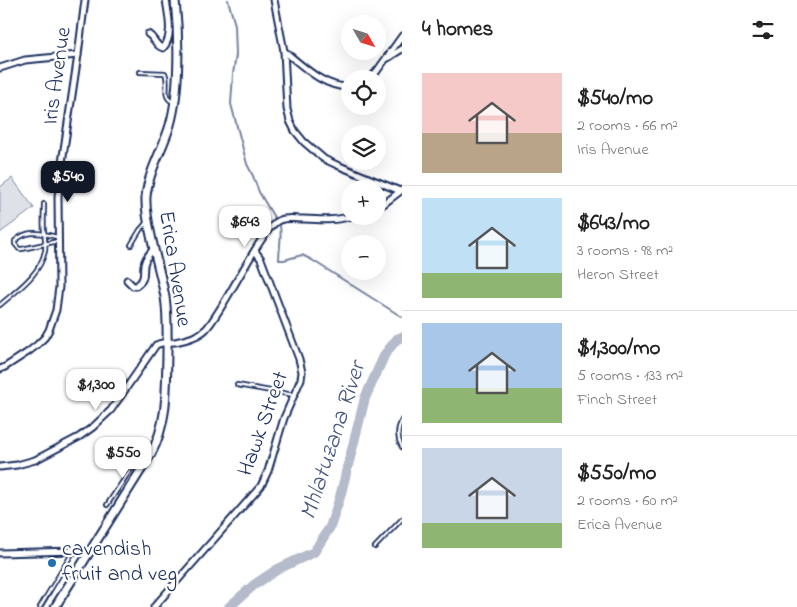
<!DOCTYPE html>
<meta charset="utf-8">
<style>
body{margin:0;font-family:"Indie Flower",sans-serif;background:#f2f2f2;color:#222;height:100vh;display:flex;flex-direction:column;font-size:19px;white-space:nowrap}
*{box-sizing:border-box;margin:0}
p{font-size:16px;color:#767676}
.icon{flex:none;width:28px;height:28px;fill:none;stroke:currentColor;stroke-width:2;stroke-linecap:round;stroke-linejoin:round}
.map{position:relative;flex:1;overflow:hidden}
.details{display:flex;flex-direction:column;background:#fff;width:395px}
.details>*{flex:none}
.needle{width:32px;rotate:129deg}
.controls{position:absolute;left:341px;top:15px;display:grid;gap:10px}
.controls a{display:grid;place-items:center;width:45px;height:45px;border-radius:50%;background:#fff;box-shadow:0 5px 20px #0002;font-size:25px}
.price{position:absolute;translate:-50% -42px;padding:0 11px;border-radius:10px;background:#fff;color:#222;font-size:16px;line-height:32px;filter:drop-shadow(0 1px 2px #0008)}
.price::after{content:'';position:absolute;left:50%;top:30px;width:15px;height:11px;margin-left:-8px;background:inherit;clip-path:polygon(0 0,100% 0,50% 100%)}
.price.on{background:#111827;color:#fff}
ul{padding:0;list-style:none}
li{display:flex;align-items:center;gap:15px;height:125px;padding:0 20px}
li+li{border-top:1px solid #e0e0e0}
li span{display:grid;place-items:center;flex:none;width:140px;height:100px;border-radius:0px;color:#555}
li>.icon{margin-inline-start:auto}
span .icon{width:60px;height:60px;fill:#fffc;stroke-width:1}
li b{font-size:21px}
h2{display:flex;justify-content:space-between;align-items:center;height:60px;padding:0 20px;font-size:21px}
main{display:flex;flex:1;min-height:0}
.map>svg:first-child{display:block}
.green{fill:#dee1e7;stroke:#7c88a2}
.lines{fill:none;stroke-linecap:round;stroke-linejoin:round}
.stream{stroke:#77839f;stroke-width:2}
.river{stroke:#b5bbca;stroke-width:10}
.lane-casing{stroke:#1b2f5e;stroke-width:6}
.street-casing{stroke:#1b2f5e;stroke-width:9}
.secondary-casing{stroke:#1b2f5e;stroke-width:11}
.lane{stroke:#fff;stroke-width:2.5}
.street{stroke:#fff;stroke-width:5}
.secondary{stroke:#fff;stroke-width:7}
.poi-dot{fill:#1f6fb2;stroke:#fff;stroke-width:2}
.labels{text-anchor:middle;dominant-baseline:central;stroke-width:4.5;stroke-linejoin:round;paint-order:stroke}
.street-label{font-size:22px;fill:#1b2f5e;stroke:#fff}
.poi-label{font-size:22px;fill:#1b2f5e;stroke:#fff;text-anchor:start}
.water-label{font-size:24px;font-style:italic;fill:#49597e;stroke:#fff}
</style>
<main>
<div class="map">
<svg width="402" height="607" viewBox="0 0 402 607">
<rect width="100%" height="100%" fill="#fff"/>
<filter id="ink" filterUnits="userSpaceOnUse"><feTurbulence type="fractalNoise" baseFrequency=".02" numOctaves="2"/><feDisplacementMap in="SourceGraphic" scale="10" xChannelSelector="R" yChannelSelector="G"/><feConvolveMatrix kernelMatrix="1 2 1 2 8 2 1 2 1" color-interpolation-filters="sRGB"/></filter>
<g filter="url(#ink)">
<!-- green -->
<path class="green" d="M12 178 34 208 0 233V187Z"/>
<g class="lines">
<!-- stream -->
<g class="stream">
<path d="M228 0 235 25 236 55 233 74 231 104 247 164 253 176 259 192 275 219"/>
<path d="M280 226C282 237 279 249 279 260H284L302 255 312 260 402 317"/>
</g>
<!-- river -->
<path class="river" d="M229 607 254 585 278 569 314 552 330 527 340 497 365 398 385 354 397 339 402 337"/>
<defs>
<g id="lane">
<path d="M140 72 165 73C170 84 161 97 173 102"/>
<path d="M58 237C42 234 29 228 15 241V244L19 249H22L58 241"/>
<path d="M131 245 140 230 147 222"/>
<path d="M0 305C17 290 40 275 45 251 46 245 45 238 44 231 43 222 44 213 44 204"/>
<path d="M237 385 294 395"/>
<path d="M402 420C397 429 397 438 402 447"/>
<path d="M107 505 133 466 138 463H144"/>
<path d="M375 547 402 519"/>
<path d="M40 607 73 552"/>
</g>
<g id="street">
<path d="M274 0 284 51 287 109 290 121 295 131 304 142 324 159 337 165 400 191"/>
<path d="M148 34C155 38 155 46 163 48 174 37 168 14 166 0"/>
<path d="M284 51C303 66 324 88 350 87"/>
<path d="M388 58 402 49"/>
<path d="M0 68 25 60 78 55"/>
<path d="M370 79 377 71 402 36"/>
<path d="M378 207 385 203 402 190"/>
<path d="M127 280 133 286H136C149 277 140 270 146 259 148 255 152 251 154 248"/>
<path d="M0 369 5 367 28 352 37 345 45 337 49 330 56 310 59 287 58 197 60 176 78 55 85 0"/>
<path d="M0 467 17 465 35 460 79 437 93 427 111 410 156 345C162 342 168 342 175 342 186 340 198 337 206 329 225 309 262 226 280 220 287 217 296 219 303 219 320 220 336 221 352 216"/>
<path d="M0 553 74 551 90 552"/>
<path d="M154 607 261 486 268 471 284 418 301 379 302 372 299 359 261 259 255 251"/>
</g>
<path id="secondary" d="M55 607 151 454C168 421 166 391 167 354 167 335 168 316 165 297 162 280 157 263 153 245 150 230 145 213 146 197 148 172 163 149 170 125 180 90 179 36 175 0"/>
</defs>
<!-- lane casing -->
<use href="#lane" class="lane-casing"/>
<!-- street casing -->
<use href="#street" class="street-casing"/>
<!-- secondary casing -->
<use href="#secondary" class="secondary-casing"/>
<!-- lane -->
<use href="#lane" class="lane"/>
<!-- street -->
<use href="#street" class="street"/>
<!-- secondary -->
<use href="#secondary" class="secondary"/>
</g>
</g>
<!-- markers -->
<circle class="poi-dot" cx="52" cy="563" r="5"/>
<g class="labels">
<!-- street labels -->
<g class="street-label">
<text transform="translate(58 76) rotate(-82)">Iris Avenue</text>
<text transform="translate(174 269) rotate(81)">Erica Avenue</text>
<text transform="translate(264 424) rotate(-70)">Hawk Street</text>
</g>
<!-- poi labels -->
<g class="poi-label">
<text x="62" y="550">cavendish<tspan x="62" dy="25">fruit and veg</tspan></text>
</g>
<!-- water labels -->
<g class="water-label">
<text transform="translate(334 441) rotate(-72)">Mhlatuzana River</text>
</g>
</g>
</svg>
<div class="controls">
<a><svg class="needle" viewBox="-14 -14 28 28"><path d="M0-13l5 13h-10z" fill="#e53935"/><path d="M0 13l5-13h-10z" fill="#767676"/></svg></a>
<a><svg class="icon" aria-label="locate" viewBox="0 0 24 24"><circle cx="12" cy="12" r="6"/><path d="M12 2v4M12 18v4M2 12h4M18 12h4"/></svg></a>
<a><svg class="icon" aria-label="layers" viewBox="0 0 24 24"><path d="M12 4l9 5-9 5-9-5zM3 14l9 5 9-5"/></svg></a>
<a>+</a>
<a>−</a>
</div>
<b class="price on" style="left:68px;top:203px">$540</b>
<b class="price" style="left:245px;top:248px">$643</b>
<b class="price" style="left:96px;top:411px">$1,300</b>
<b class="price" style="left:123px;top:479px">$550</b>
</div>
<section class="details">
<h2>4 homes<svg class="icon" aria-label="filters" viewBox="0 0 24 24"><path d="M4 7h16M4 17h16"/><circle cx="9" cy="7" r="2"/><circle cx="15" cy="17" r="2"/></svg></h2>
<ul>
<li><span style="background:linear-gradient(#f6c9c9 60%,#b9a48a 0)"><svg class="icon" aria-label="home" viewBox="0 0 24 24"><path d="M3 11l9-7 9 7M6 9v11h12V9"/></svg></span><div><b>$540/mo</b><p>2 rooms · 66 m²</p><p>Iris Avenue</p></div></li>
<li><span style="background:linear-gradient(#bfe0f5 75%,#8fb573 0)"><svg class="icon" aria-label="home" viewBox="0 0 24 24"><path d="M3 11l9-7 9 7M6 9v11h12V9"/></svg></span><div><b>$643/mo</b><p>3 rooms · 98 m²</p><p>Heron Street</p></div></li>
<li><span style="background:linear-gradient(#a9c7e8 65%,#8fb573 0)"><svg class="icon" aria-label="home" viewBox="0 0 24 24"><path d="M3 11l9-7 9 7M6 9v11h12V9"/></svg></span><div><b>$1,300/mo</b><p>5 rooms · 133 m²</p><p>Finch Street</p></div></li>
<li><span style="background:linear-gradient(#c9d6e8 75%,#8fb573 0)"><svg class="icon" aria-label="home" viewBox="0 0 24 24"><path d="M3 11l9-7 9 7M6 9v11h12V9"/></svg></span><div><b>$550/mo</b><p>2 rooms · 60 m²</p><p>Erica Avenue</p></div></li>
</ul>
</section>
</main>
